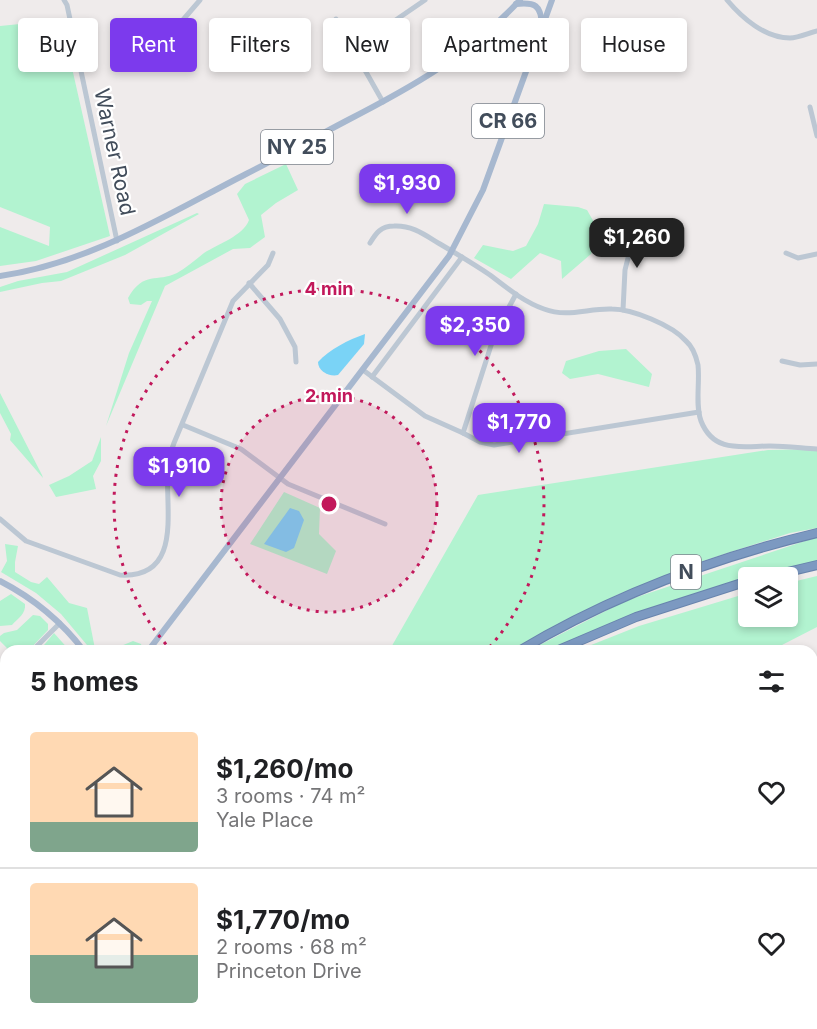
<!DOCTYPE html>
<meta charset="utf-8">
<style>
body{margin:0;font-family:Inter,sans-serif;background:#f6f6f6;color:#202124;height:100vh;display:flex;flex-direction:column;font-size:22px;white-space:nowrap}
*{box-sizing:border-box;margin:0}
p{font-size:20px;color:#757577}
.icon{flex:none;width:33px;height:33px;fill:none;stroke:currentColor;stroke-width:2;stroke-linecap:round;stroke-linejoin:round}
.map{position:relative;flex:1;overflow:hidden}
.sheet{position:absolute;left:0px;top:645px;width:818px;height:384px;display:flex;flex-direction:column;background:#fff;border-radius:18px 18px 0 0;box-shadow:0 3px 9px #0003}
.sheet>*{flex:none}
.banner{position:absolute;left:18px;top:18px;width:782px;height:54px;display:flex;gap:12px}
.tools{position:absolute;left:738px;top:567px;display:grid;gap:12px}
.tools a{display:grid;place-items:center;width:60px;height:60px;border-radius:6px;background:#fff;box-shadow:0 3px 9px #0003;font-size:30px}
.price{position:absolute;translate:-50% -51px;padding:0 14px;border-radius:12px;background:#7c3aed;color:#fff;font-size:20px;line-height:39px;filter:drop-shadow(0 2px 3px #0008)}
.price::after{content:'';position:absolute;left:50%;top:36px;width:18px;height:14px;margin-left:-9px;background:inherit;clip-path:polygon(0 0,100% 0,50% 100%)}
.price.active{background:#222;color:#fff}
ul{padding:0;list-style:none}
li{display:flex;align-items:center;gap:18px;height:150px;padding:0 30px}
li+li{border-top:2px solid #e0e0e0}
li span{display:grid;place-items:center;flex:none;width:168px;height:120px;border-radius:6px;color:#555}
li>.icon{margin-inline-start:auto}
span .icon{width:72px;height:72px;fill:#fffc;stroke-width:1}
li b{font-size:26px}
h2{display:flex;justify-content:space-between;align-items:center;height:72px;padding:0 30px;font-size:26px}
.pill{padding:0 21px;border-radius:6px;background:#fff;box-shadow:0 3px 9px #0003;font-size:21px;line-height:54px}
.pill.active{background:#7c3aed;color:#fff}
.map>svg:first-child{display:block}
.green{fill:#b2f3d0}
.water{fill:#7ad3f6}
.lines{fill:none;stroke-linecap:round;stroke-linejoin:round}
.highway-casing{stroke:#6884ad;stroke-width:10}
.minor{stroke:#bcc7d3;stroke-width:5}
.major{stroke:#a7b8cf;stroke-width:6}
.highway{stroke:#7c99c1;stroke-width:8}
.ring{fill:none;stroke:#c2185b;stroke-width:3;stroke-dasharray:3 6}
.labels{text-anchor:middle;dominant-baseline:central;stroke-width:4.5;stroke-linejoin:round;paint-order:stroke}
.shield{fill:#fff;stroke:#7b828c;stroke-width:1.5}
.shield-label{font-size:20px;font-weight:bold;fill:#424d5b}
.street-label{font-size:21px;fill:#424d5b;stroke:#fff}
.centre{fill:#c2185b;stroke:#fff;stroke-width:3}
.ring-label{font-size:18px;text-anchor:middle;font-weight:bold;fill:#c2185b;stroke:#fff;stroke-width:4.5;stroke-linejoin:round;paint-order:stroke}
</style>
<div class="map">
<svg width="817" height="1029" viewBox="0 0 817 1029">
<rect width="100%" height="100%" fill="#efebeb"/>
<!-- green -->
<g class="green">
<path d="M30 23 62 25 69 32 65 37 110 236 36 261 0 266V227L49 246 50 227 0 207V26Z"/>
<path d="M286 164 298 190 276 203 261 215 265 237 250 248 233 249 165 286 106 426 129 353 152 301H147L141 305 130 304 128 298C144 270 157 283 177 273 186 268 195 260 204 253 218 244 243 236 249 220L237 194 245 184Z"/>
<path d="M544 204 578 207 587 210 607 245 595 246 591 254 562 279 561 261 540 253 511 279 474 258 483 245 513 251 526 246 538 224Z"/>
<path d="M197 213 199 214 125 255 61 281 42 283 0 292V287L18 281 67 272Z"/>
<path d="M626 349 652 374 649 387 598 374 570 379 562 373 566 361 599 351Z"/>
<path d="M0 393 42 475 43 478 10 440 11 434 0 413Z"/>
<path d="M101 437V461L93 476 96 489 56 497 49 485 69 476 92 461Z"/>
<path d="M817 449V528L790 533 706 560 617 595 513 651H389L478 495 768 450Z"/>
<path d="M284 492 320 508 319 534 336 551 327 574 250 544Z"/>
<path d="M817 537V562L748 578 606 627 550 651H528L625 601Z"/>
<path d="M5 544 18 546 15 562V572L31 582 39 584 47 577 69 603 87 608 95 649 116 648 133 641 141 644 143 650 92 651 61 614 36 593 1 572 7 561Z"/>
<path d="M817 576V627L782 645 738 651H576L639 626 748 593V616H788V583Z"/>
<path d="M11 594 25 604C26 614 18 618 12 625L0 626V601Z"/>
<path d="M33 615 40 616 48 624V630L28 651H6V673L0 679V664L7 648 0 641V636L4 633 17 630Z"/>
<path d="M54 633 70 651H39Z"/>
<path d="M6 689V756H0V696Z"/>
<path d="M0 819 6 823V864L0 866Z"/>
<path d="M814 944 817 945V1029H715L722 1023H812V947Z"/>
<path d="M6 1017V1023H131L132 1029H0V1019Z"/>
<path d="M479 1023H667L660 1029H475Z"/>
</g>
<!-- water -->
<g class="water">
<path d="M365 334 364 344 338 375C329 377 318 371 318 362 330 349 348 340 365 334Z"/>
<path d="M290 508 299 511 304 520 294 548 286 552 264 544Z"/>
</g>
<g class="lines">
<defs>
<g id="highway">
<path d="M763 578 817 565"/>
<path d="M519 651C611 596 713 558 817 533"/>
<path d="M556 651 636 617 748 581"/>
<path d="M0 868 6 866"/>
<path d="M0 887H6"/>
<path d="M0 898H6"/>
<path d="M0 937H6"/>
</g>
</defs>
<!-- highway casing -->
<use href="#highway" class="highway-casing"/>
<!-- minor -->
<g class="minor">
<path d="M64 0 67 5 117 241"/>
<path d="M727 0C742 18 765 38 790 38 798 38 809 33 817 31"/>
<path d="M336 19 383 102"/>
<path d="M179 37 182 21 200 0"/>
<path d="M350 45 387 26 425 0"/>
<path d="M810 107 817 136"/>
<path d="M370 243C376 233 381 226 394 226 412 225 425 235 440 244 457 254 474 264 490 275 507 288 524 302 544 309 568 318 588 308 612 309 632 309 672 325 686 341 693 347 696 356 698 365 700 382 695 405 701 421 714 454 743 446 770 446 786 446 801 448 817 449"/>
<path d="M786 253 798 258 817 254"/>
<path d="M249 283 280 319 295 347 296 362"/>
<path d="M623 310 625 270 631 246 627 233"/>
<path d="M782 361 800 365 817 364"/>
<path d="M363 370 425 416 463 433 480 442 494 445 699 412"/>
<path d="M372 377 462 257"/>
<path d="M183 425 241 449 288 484 385 524"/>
<path d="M463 433 495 333 516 294"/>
<path d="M0 519 26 541 120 575C185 579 164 505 168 466 169 458 171 451 174 443L233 301 268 265 273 253"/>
<path d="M32 651 60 623"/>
<path d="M812 686 817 687"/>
<path d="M0 689 6 682"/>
<path d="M812 936 817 939"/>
<path d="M0 955 6 953"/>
<path d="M287 1023 295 1029"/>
<path d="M256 1029 261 1023"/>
</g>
<!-- major -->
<g class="major">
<path d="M516 4C535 2 541 5 542 25"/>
<path d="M0 276C90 263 166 215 246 174 279 157 312 139 346 121 412 87 468 56 520 0"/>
<path d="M0 581C33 598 62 622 84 651"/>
<path d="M148 651 449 256 483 190 552 0"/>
<path d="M143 1023V1029"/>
<path d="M136 1029V1023"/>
</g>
<!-- highway -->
<use href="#highway" class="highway"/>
</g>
<!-- distance rings -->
<circle cx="329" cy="504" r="108" fill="#c2185b" fill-opacity=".12"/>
<g class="ring">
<circle cx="329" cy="504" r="108"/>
<path d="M172 651A215 215 0 1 1 486 651"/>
</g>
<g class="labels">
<!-- shield labels -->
<g class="shield">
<rect x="472" y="104" width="72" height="34" rx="4.5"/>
<rect x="261" y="130" width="72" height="34" rx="4.5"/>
<rect x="671" y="555" width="30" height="34" rx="4.5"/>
</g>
<g class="shield-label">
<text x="508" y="121">CR 66</text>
<text x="297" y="147">NY 25</text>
<text x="686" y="572">N</text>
</g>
<!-- street labels -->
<g class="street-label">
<text transform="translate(115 152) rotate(78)">Warner Road</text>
</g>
</g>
<circle cx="329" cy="504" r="9" class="centre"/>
<g class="ring-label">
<text x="329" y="295">4 min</text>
<text x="329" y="402">2 min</text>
</g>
</svg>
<div class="tools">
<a><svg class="icon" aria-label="layers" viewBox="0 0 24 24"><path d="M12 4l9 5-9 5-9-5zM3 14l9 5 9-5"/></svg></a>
</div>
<b class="price" style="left:407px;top:215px">$1,930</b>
<b class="price active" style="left:637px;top:269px">$1,260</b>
<b class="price" style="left:475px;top:357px">$2,350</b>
<b class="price" style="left:519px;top:454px">$1,770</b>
<b class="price" style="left:179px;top:498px">$1,910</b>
<div class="banner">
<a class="pill">Buy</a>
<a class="pill active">Rent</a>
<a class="pill">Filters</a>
<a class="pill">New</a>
<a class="pill">Apartment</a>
<a class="pill">House</a>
</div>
<section class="sheet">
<h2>5 homes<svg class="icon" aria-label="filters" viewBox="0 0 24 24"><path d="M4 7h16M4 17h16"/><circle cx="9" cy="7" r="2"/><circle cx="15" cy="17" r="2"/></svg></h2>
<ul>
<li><span style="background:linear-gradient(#ffd9b3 75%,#7fa58c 0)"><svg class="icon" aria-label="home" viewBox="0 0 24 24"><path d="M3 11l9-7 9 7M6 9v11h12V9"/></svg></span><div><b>$1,260/mo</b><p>3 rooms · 74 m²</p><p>Yale Place</p></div><svg class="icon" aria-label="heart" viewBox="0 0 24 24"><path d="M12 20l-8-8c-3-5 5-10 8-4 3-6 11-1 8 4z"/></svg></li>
<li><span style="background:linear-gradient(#ffd9b3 60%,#7fa58c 0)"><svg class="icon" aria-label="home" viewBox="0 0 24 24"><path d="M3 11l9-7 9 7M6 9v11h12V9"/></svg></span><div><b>$1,770/mo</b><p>2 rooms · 68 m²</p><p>Princeton Drive</p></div><svg class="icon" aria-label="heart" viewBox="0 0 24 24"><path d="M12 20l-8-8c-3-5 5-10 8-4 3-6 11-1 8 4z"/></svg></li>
</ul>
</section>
</div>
